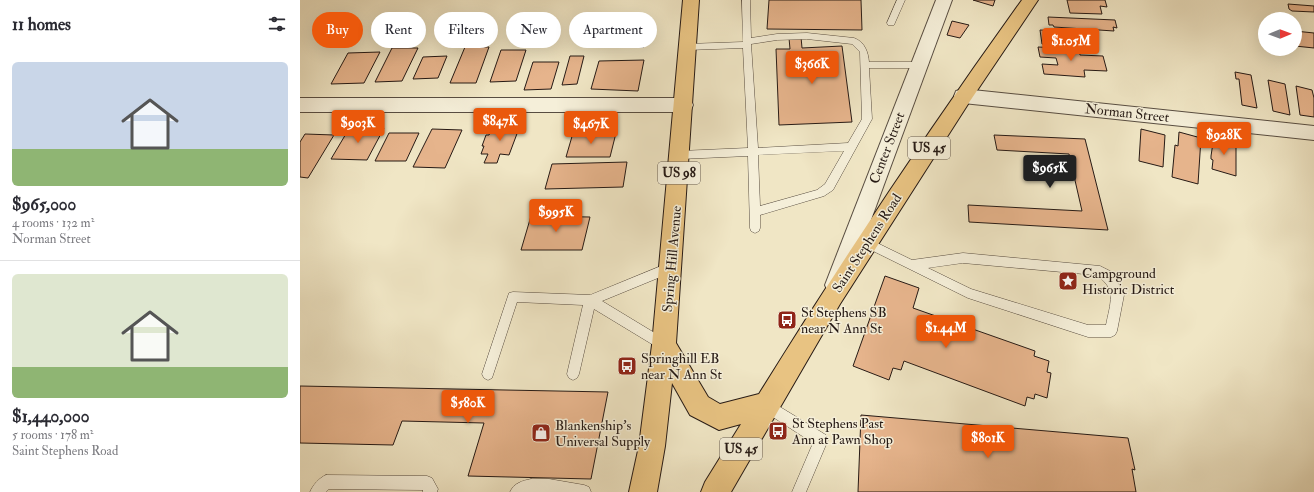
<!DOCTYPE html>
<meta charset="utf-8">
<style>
body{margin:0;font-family:"IM FELL Double Pica",serif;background:#f2f2f3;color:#2b2b33;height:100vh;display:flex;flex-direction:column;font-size:15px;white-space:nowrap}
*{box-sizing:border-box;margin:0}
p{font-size:13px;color:#7c7c81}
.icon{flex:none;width:22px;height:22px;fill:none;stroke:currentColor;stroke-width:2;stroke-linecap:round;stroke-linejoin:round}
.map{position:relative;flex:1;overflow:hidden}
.side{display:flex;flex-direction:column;background:#fff;width:300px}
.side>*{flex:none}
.top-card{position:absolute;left:12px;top:12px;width:380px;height:36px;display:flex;gap:8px}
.needle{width:26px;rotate:89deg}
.buttons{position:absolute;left:958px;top:12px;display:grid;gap:8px}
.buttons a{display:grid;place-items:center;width:44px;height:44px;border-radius:50%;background:#fff;box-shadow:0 4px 16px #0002;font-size:20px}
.price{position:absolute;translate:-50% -34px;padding:0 9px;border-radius:4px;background:#ea580c;color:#fff;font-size:13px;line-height:26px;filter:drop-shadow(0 1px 2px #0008)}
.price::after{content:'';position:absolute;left:50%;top:24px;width:12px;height:9px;margin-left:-6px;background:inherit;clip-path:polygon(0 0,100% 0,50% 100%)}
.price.on{background:#222;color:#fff}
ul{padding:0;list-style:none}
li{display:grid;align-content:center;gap:8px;height:212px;padding:0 12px}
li+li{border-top:1px solid #e1e1e2}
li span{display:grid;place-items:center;height:124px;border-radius:6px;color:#555}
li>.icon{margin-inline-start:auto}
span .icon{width:72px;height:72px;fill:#fffc;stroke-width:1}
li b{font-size:17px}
h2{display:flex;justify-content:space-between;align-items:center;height:48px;padding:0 12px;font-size:17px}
.tag{padding:0 14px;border-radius:18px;background:#fff;box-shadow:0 4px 16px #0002;font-size:14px;line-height:36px}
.tag.on{background:#ea580c;color:#fff}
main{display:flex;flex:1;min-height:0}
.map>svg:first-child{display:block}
.building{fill:#e6b48c;stroke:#261a15}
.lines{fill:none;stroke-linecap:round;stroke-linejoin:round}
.lane-casing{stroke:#584d41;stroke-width:1}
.street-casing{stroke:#584d41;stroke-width:2}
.primary-casing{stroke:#261a15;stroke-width:2}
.lane{fill:#f5efd9;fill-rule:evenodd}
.street{fill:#f5efd9;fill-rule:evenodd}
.primary{fill:#e8c382;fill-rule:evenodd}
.labels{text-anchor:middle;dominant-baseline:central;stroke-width:3;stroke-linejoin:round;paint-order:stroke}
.shield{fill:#f5efd9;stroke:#645a50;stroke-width:1}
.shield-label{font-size:13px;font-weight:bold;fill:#261a15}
.street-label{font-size:14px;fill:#261a15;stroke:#f5efd9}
.poi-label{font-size:14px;fill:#261a15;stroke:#f5efd9;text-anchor:start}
</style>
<main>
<section class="side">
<h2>11 homes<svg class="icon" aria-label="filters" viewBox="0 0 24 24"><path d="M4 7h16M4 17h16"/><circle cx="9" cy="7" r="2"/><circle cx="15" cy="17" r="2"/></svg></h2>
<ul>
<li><span style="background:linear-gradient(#c9d6e8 70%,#8fb573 0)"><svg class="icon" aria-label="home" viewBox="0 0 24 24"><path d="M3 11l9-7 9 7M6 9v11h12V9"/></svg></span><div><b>$965,000</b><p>4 rooms · 132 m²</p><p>Norman Street</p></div></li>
<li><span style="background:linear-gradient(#dfe7d0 75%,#8fb573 0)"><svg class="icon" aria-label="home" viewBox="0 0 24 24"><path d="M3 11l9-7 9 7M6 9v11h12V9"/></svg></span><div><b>$1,440,000</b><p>5 rooms · 178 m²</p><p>Saint Stephens Road</p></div></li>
</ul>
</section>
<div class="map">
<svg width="1014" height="492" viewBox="0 0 1014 492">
<rect width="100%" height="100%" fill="#f0e6c5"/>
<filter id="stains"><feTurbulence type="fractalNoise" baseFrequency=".005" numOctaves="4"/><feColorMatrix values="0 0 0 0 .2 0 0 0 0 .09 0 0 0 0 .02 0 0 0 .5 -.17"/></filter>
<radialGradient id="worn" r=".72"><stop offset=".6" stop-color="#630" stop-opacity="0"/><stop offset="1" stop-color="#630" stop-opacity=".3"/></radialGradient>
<!-- building -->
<g class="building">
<path d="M469 0H561L562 30 467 29Z"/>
<path d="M673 0H695L693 6Z"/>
<path d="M767 0H805L807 7 800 6 802 14 770 13Z"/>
<path d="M988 4 1014 6V12L992 11 989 9Z"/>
<path d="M748 17 815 20 817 28 813 27 814 31 754 27 753 25H749Z"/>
<path d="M652 21 669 25 660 38 647 35Z"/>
<path d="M740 30 779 32 783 47 742 44Z"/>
<path d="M301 31H348L344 47H297Z"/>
<path d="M995 31 1014 33V48L995 46Z"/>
<path d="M501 37 502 48 542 46 552 122 479 125 476 49H490L489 38Z"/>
<path d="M165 47H189L176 83H150Z"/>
<path d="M738 47 779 49 780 55 803 56 807 71 784 70 785 77 744 74 742 64 758 65 756 58 740 57Z"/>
<path d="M92 48H118L102 81 75 82Z"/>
<path d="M201 50H226L216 81 190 82Z"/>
<path d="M80 52 64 83 31 84 48 53Z"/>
<path d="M147 56 138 78 113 79 123 57Z"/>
<path d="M270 56H284L277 84 262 85Z"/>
<path d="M344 60 338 91 291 89 299 61Z"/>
<path d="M233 62H259L251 89 224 90Z"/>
<path d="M935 72 951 75 957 108 942 105 939 79H936Z"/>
<path d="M968 80 985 84 990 115 973 111Z"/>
<path d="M996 86 1012 90 1014 98V117L1000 115Z"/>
<path d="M205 123H221L209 155 200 154 197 163H184L188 154H181L184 146H182L186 135H189L192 128H203Z"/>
<path d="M50 127 84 128 67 160 31 159Z"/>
<path d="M132 129 162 130 145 168 113 167Z"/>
<path d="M841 129 865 135 863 167 839 161Z"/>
<path d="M879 132 901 138 898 184 872 177 875 145 878 146Z"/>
<path d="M89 133H119L106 161H75Z"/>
<path d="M273 133H316L310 157H266Z"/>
<path d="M5 134 34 135 8 178 0 177V142Z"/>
<path d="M694 135 785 139 808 230 669 222 668 205 782 211 769 154 697 150Z"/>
<path d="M914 136 936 142V176L912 169 913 160 911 159V156Z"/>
<path d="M327 162 323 187 245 189 252 164Z"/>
<path d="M231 216 290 217 282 250H221Z"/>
<path d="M585 276 619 288 613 308 735 351 734 356 749 361 747 372 751 373 747 398 735 394 734 399 727 397 725 406 604 361 601 370 593 368 589 380 553 366Z"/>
<path d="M0 386 308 392 291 479 168 476 184 423 102 421 93 445 0 443Z"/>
<path d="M561 415 828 438 835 470 832 469 836 492H558Z"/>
</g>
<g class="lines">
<defs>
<g id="lane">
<path d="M442 0H450L451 38 477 34 507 33 554 38C565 42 568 52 569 62H619L623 65 619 68H569L572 119 533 190 524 196 460 215V228L459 231 455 233 451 231 450 228 448 156 380 159 376 158 375 155 376 152 380 151 448 148 443 48 387 50 383 47 387 44 443 42ZM507 39 552 44 560 52 562 119 548 143 458 148 451 44 477 40ZM544 151 525 184 517 190 460 206 458 155Z"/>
<path d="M597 0H605L594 25H588L587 23Z"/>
<path d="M567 238 612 260 663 253 800 266 812 272 824 295 817 331 815 335 811 337H788L668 298 563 246 562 243 563 240ZM663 263 795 275C818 287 810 304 806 325H788L671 289 628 268Z"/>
<path d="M371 262 375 263 377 267 375 271 302 301 368 341 370 345 368 349 364 351 360 349 294 309 279 374 277 378 273 380 269 378 267 374 283 305 217 302 192 378 188 380 184 378 182 374 209 293 213 292 290 295Z"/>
<path d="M467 399 526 435 528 440 506 492H492L513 443 462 410 461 405 462 400Z"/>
<path d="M26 475 127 476 132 478 138 489 137 492H123V490L29 489 26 492H10C13 485 19 478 26 475Z"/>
<path d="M231 479H249L284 485 289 487 291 492H210C214 483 222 481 231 479Z"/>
</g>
<g id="street">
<path d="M636 0H652L547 285 544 292 536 295 528 292 525 285Z"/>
<path d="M663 89 1014 126V140L663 103 656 101 654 96 656 91Z"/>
<path d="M0 98H384L391 100 393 105 391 110 384 112H0Z"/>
</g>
<path id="primary" d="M383 0H399L376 343 408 397 420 404 459 394C542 260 630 128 722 0H738L670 101 540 304 431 492H401L405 482 441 424 419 430 390 415 372 383 365 446 357 492H329L339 446 352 345Z"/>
</defs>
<!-- lane casing -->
<use href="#lane" class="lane-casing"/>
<!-- street casing -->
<use href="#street" class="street-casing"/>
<!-- primary casing -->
<use href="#primary" class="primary-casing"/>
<!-- lane -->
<use href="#lane" class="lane"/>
<!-- street -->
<use href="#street" class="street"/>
<!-- primary -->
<use href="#primary" class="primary"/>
</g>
<!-- icons -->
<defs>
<symbol id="sight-square" viewBox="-11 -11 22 22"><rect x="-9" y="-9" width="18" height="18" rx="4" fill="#8f2418" stroke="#f5efd9"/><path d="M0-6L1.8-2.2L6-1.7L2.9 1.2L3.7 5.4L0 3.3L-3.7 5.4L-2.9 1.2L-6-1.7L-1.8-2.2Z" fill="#fff"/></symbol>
<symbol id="bus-square" viewBox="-11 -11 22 22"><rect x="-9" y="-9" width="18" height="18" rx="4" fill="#8f2418" stroke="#f5efd9"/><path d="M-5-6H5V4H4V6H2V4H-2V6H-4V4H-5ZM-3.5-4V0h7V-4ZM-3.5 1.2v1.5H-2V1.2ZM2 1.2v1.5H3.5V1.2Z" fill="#fff"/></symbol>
<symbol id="shop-square" viewBox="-11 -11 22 22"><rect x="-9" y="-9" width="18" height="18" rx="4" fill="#8f2418" stroke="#f5efd9"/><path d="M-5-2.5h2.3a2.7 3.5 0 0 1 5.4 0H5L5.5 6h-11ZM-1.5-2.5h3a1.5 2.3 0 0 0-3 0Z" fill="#fff"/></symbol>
</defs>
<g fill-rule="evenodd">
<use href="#sight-square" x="757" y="270" width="22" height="22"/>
<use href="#bus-square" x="476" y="309" width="22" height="22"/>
<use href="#bus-square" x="316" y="355" width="22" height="22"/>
<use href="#bus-square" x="467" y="420" width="22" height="22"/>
<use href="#shop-square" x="230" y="422" width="22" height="22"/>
</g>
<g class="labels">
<!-- shield labels -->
<g class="shield">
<rect x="608" y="137" width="42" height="22" rx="3"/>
<rect x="358" y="162" width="42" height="22" rx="3"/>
<rect x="420" y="438" width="42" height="22" rx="3"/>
</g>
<g class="shield-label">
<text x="629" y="148">US 45</text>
<text x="379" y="173">US 98</text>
<text x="441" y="449">US 45</text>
</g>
<!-- street labels -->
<g class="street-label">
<text transform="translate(827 113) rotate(6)">Norman Street</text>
<text transform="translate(587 148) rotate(-69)">Center Street</text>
<text transform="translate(567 243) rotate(-57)">Saint Stephens Road</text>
<text transform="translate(372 259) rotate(-85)">Spring Hill Avenue</text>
</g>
<!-- poi labels -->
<g class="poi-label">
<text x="782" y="273">Campground<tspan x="782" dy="16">Historic District</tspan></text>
<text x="501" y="312">St Stephens SB<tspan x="501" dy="16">near N Ann St</tspan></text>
<text x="341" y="358">Springhill EB<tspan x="341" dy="16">near N Ann St</tspan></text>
<text x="492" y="423">St Stephens Past<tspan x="492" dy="16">Ann at Pawn Shop</tspan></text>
<text x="255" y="425">Blankenship's<tspan x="255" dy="16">Universal Supply</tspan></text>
</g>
</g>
<rect width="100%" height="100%" filter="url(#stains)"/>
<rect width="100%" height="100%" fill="url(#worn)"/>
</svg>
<div class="buttons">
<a><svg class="needle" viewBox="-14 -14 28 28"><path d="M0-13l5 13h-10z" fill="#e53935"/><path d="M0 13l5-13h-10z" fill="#7c7c81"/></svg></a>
</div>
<b class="price" style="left:771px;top:62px">$1.05M</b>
<b class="price" style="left:512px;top:85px">$366K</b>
<b class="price" style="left:200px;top:142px">$847K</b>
<b class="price" style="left:58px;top:144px">$903K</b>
<b class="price" style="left:291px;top:145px">$467K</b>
<b class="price" style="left:924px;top:156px">$928K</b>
<b class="price on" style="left:750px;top:189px">$965K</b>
<b class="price" style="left:256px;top:233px">$995K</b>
<b class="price" style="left:646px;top:349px">$1.44M</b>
<b class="price" style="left:168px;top:424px">$580K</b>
<b class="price" style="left:688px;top:459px">$801K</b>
<div class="top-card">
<a class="tag on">Buy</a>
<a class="tag">Rent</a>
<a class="tag">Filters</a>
<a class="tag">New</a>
<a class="tag">Apartment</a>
</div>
</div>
</main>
